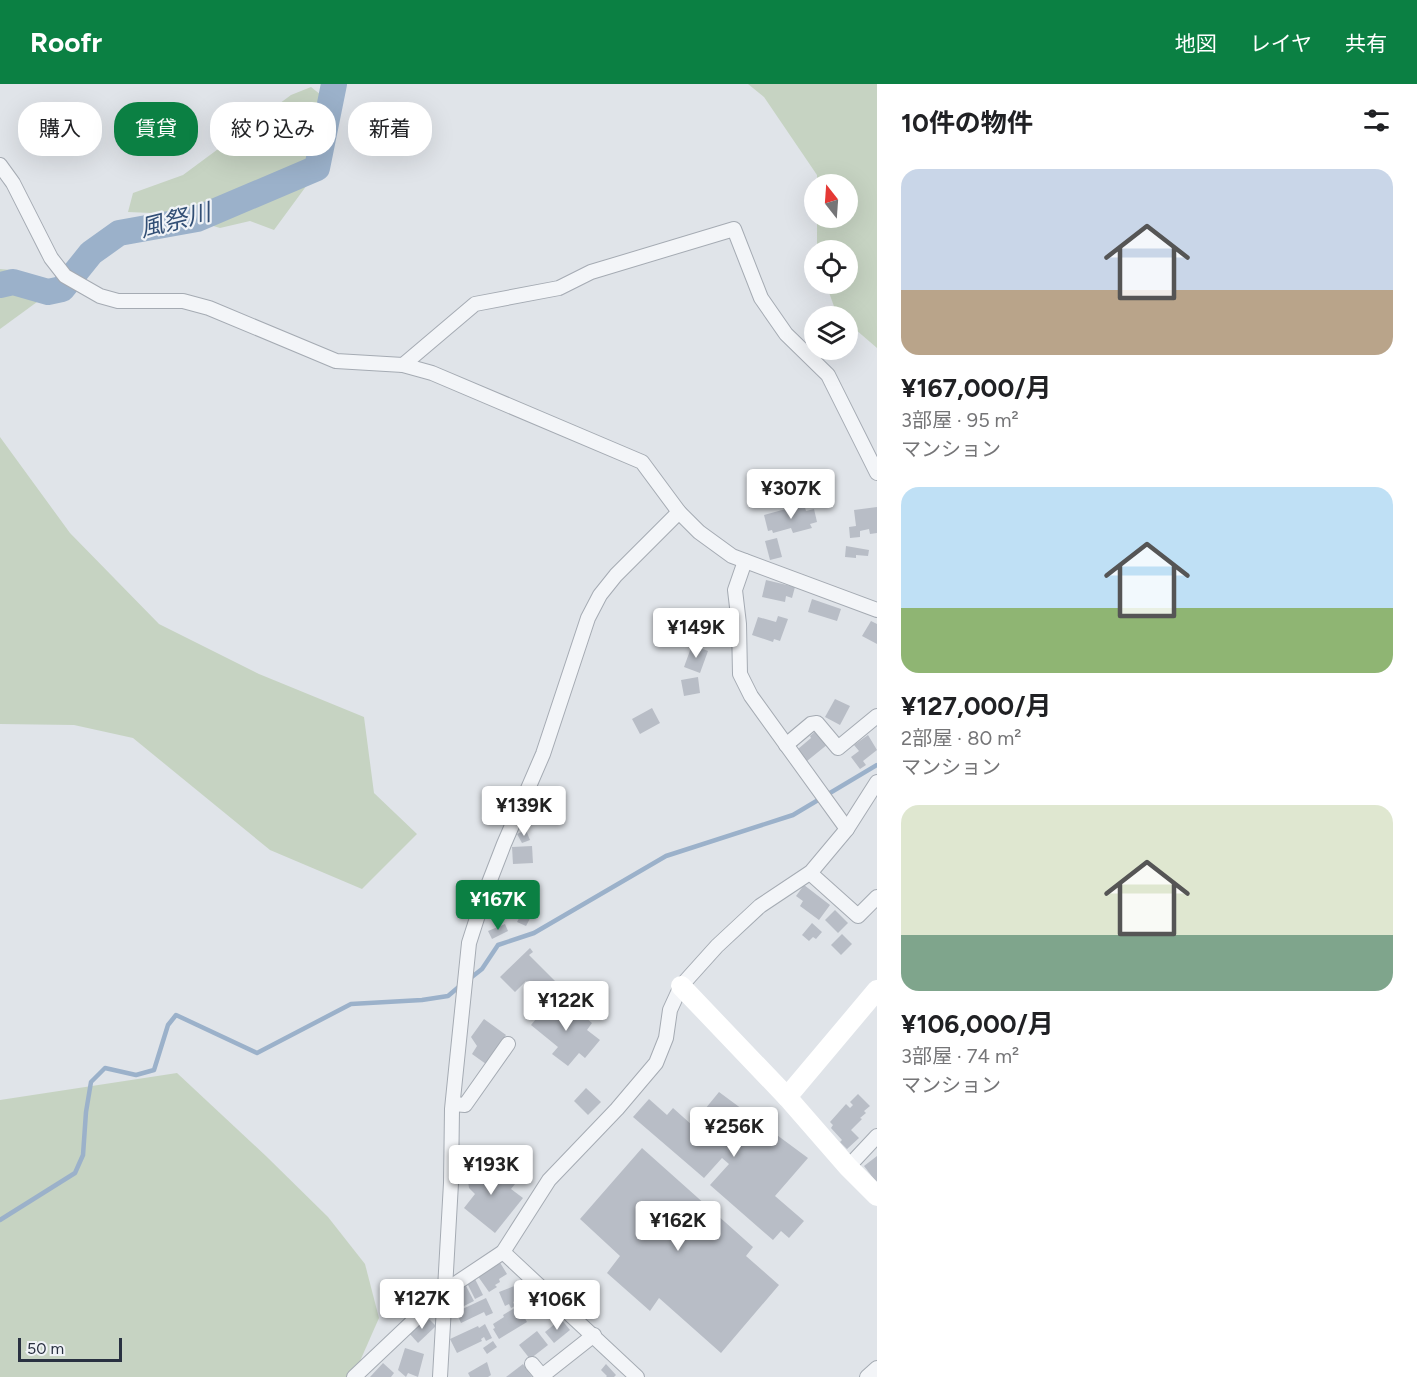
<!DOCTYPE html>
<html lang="ja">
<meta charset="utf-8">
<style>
body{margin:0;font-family:Figtree,"Noto Sans JP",sans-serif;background:#f2f2f2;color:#202124;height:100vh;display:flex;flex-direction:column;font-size:22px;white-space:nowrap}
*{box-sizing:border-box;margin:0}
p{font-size:20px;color:#757577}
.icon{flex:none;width:33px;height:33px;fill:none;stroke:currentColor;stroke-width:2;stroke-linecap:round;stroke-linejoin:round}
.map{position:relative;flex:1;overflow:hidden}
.panel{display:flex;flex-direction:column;background:#fff;width:540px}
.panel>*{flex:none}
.hud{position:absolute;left:18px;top:18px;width:570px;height:54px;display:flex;gap:12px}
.needle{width:39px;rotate:343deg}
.fabs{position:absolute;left:804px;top:90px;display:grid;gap:12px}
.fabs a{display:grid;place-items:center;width:54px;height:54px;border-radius:50%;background:#fff;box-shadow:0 6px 24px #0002;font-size:30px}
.scale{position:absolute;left:18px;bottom:15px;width:104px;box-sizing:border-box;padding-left:6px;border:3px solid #293141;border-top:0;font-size:16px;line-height:21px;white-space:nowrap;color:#293141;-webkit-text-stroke:4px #f0f3f7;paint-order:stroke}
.price{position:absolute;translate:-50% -51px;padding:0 14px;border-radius:6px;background:#fff;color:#222;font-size:20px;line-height:39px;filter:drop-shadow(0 2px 3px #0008)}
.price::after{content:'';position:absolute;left:50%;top:36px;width:18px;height:14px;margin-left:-9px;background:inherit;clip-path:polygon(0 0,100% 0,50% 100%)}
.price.current{background:#0b8043;color:#fff}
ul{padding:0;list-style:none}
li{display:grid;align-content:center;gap:12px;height:318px;padding:0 24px}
li span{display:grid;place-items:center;height:186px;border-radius:18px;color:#555}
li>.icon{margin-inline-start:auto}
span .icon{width:108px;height:108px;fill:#fffc;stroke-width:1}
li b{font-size:26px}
h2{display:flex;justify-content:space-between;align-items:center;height:72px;padding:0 24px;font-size:26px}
.tag{padding:0 21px;border-radius:24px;background:#fff;box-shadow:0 6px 24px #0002;font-size:21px;line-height:54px}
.tag.current{background:#0b8043;color:#fff}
header{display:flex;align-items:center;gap:36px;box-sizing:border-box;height:84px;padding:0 30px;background:#0b8043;color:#fff}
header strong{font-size:28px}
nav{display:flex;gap:33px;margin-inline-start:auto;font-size:21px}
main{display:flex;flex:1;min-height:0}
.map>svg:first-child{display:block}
.green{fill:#c6d3c2}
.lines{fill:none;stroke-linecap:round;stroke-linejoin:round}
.stream{stroke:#9bb1ca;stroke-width:4.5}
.river{stroke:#9bb1ca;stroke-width:26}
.building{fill:#b8bdc6}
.street-casing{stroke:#a5abb3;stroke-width:16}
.street{stroke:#f3f5f8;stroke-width:14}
.secondary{stroke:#fff;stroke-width:20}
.labels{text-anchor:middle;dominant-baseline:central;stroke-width:4.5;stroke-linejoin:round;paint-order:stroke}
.water-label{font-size:24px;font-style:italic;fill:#324f75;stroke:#f0f3f7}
</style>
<header>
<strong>Roofr</strong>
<nav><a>地図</a><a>レイヤ</a><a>共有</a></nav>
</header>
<main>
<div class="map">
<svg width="877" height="1293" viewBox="0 0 877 1293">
<rect width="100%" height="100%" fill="#e0e4e9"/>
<!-- green -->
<g class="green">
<path d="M748 0H877V264L848 239V232H840L836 228 826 200H848V166H817V134H848V100H817V91L764 13Z"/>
<path d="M311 3 321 11 316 30 331 60 307 101 274 146 250 137 220 144 174 130 128 128 133 109 183 91 291 11Z"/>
<path d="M0 185 11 186 37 218 0 245Z"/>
<path d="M0 353 70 449 159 540 259 590 364 633 374 709 417 750 362 805 270 766 133 654 74 641 0 640Z"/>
<path d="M177 989 267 1073 328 1133 365 1180 379 1234 353 1293H0V1016Z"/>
</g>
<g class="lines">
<!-- stream -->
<g class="stream">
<path d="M468 896 482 885 498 861 534 849 666 772 793 731 877 681"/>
<path d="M0 1136 75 1089 83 1071 86 1028 91 998 105 984 136 991 154 986 168 941 176 931 257 969 351 920 422 916 448 912 461 901"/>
</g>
<!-- river -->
<path class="river" d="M0 201 13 198 48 208 62 205 91 169 119 149 197 135 317 84 334 0"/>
</g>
<!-- building -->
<g class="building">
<path d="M804 420 806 427 814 425 817 438 810 440 812 444 793 449 791 444 773 449 772 446 768 447 764 431Z"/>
<path d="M877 423V449L870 450 869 445 860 447V453L850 454 849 443 856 442 854 426Z"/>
<path d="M777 454 782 473 770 476 765 457Z"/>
<path d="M846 462 869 466 868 472 856 471V474L845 473Z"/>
<path d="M766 496 795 503 792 514 786 512 785 518 762 513Z"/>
<path d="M812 515 841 525 837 537 808 528Z"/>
<path d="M778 532 788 535 780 557 774 555 773 558 752 551 758 533 776 538Z"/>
<path d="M871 537 877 540V560L862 552Z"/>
<path d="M699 541 708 545 702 560 693 557Z"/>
<path d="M714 543 730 545 728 558 712 555Z"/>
<path d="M692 561 708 567 700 589 684 583Z"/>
<path d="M698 593 700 609 684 612 681 596Z"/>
<path d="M835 615 850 622 840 641 825 633Z"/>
<path d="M652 624 660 639 640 650 632 635Z"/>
<path d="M817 646 828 660 807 677 798 665 811 654 810 652Z"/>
<path d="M868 651 877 666 863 677 866 681 860 685 851 673 859 667 854 661Z"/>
<path d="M526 746 530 756 522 759 517 750Z"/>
<path d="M532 762 533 779 513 780 512 763Z"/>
<path d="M535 798 536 815 520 816 521 823 509 824 507 800Z"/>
<path d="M804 801 830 821 819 836 800 822 803 817 796 812Z"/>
<path d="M525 823 534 827 526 842 517 838Z"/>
<path d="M835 826 848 839 838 849 825 836Z"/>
<path d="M812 839 822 848 816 855 813 853 809 857 802 851Z"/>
<path d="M505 840 508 847 492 855 488 847Z"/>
<path d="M842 850 852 860 841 871 831 861Z"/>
<path d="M530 864 533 868 529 871 560 902 549 912 538 900 534 905 526 897 515 908 500 893Z"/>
<path d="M556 911 561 915 558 918 574 932 578 927 592 939 587 946 600 956 585 974 579 969 568 982 552 970 558 963 531 941Z"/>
<path d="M484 935 506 951 486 980 472 970 477 962 471 953Z"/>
<path d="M586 1004 601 1018 588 1031 574 1017Z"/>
<path d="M719 1008 808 1074 775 1112 804 1137 789 1154 781 1147 773 1156 710 1101 729 1080 722 1074 704 1094 633 1033 649 1015 667 1031 673 1024 692 1041Z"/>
<path d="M858 1010 870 1022 864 1027 866 1029 860 1034 862 1035 851 1046 859 1054 847 1065 840 1058 842 1056 831 1044 833 1041 830 1038 846 1020 850 1024 853 1021 850 1018Z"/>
<path d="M642 1064 753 1163 746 1172 779 1201 721 1269 659 1214 650 1227 607 1189 620 1172 580 1135Z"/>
<path d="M877 1072V1099L864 1082Z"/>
<path d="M481 1077 515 1100 511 1105 523 1114 495 1149 464 1124 475 1110 469 1104 467 1090Z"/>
<path d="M499 1177 507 1190 499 1195 500 1198 495 1201 497 1203 489 1208 477 1191Z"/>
<path d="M474 1193 483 1211 475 1215 466 1197Z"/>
<path d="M522 1199 528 1211 513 1218 515 1222 511 1224 509 1220 505 1222 499 1208Z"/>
<path d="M466 1202 474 1217 462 1223 454 1209Z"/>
<path d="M486 1214 493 1229 486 1232 484 1228 461 1239 456 1228Z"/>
<path d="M531 1218 533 1224 523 1228 521 1223Z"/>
<path d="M518 1222 527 1238 499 1255 493 1245 495 1244 493 1240 504 1233 503 1231Z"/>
<path d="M427 1233 436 1242 418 1259 409 1249Z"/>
<path d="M561 1235 570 1246 554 1259 545 1248Z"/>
<path d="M485 1240 492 1254 486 1257 484 1253 481 1255 482 1257 457 1269 450 1255 478 1242 479 1244Z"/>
<path d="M537 1247 548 1261 530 1275 519 1261Z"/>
<path d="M493 1257 497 1263 487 1270 483 1264Z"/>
<path d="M405 1264 424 1270 418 1293 408 1289 406 1293 398 1286Z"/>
<path d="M487 1278 491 1291 488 1293H470L468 1289Z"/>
<path d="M383 1279 394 1289 391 1293H370Z"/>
<path d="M523 1280 532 1293H506Z"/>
<path d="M606 1280 616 1291 614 1293H606L607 1292 601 1286Z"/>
</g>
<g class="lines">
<defs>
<g id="street">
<path d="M0 81 13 99 51 174 65 192 100 212 118 217H183L209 224 336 277 403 281 432 289 642 378 679 428 699 448 732 472 877 526"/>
<path d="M403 281 475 220 559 204 591 188 734 145 761 214 786 250 828 291 877 389"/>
<path d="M745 477 735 506 739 540 740 590 751 612 847 745"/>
<path d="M786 661 811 640 817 639 838 664 877 632"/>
<path d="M810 789 858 832 877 813"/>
<path d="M453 1020 465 1021 508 960"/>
<path d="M848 1083 877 1052"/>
<path d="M503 1168 637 1293"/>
<path d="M532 1280 542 1292 594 1251"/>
<path d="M354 1293 446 1206 503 1168 549 1096 617 1025 656 979 666 954 670 926 681 902 717 862 760 822 811 788 847 745 877 698"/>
<path d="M440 1293 451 1099 452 1025 469 859 485 809 504 760 543 670 588 534 600 511 616 491 679 428"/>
<path d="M867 1293 877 1284"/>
</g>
</defs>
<!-- street casing -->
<use href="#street" class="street-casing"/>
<!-- street -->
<use href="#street" class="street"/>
<!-- secondary -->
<g class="secondary">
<path d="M681 902 787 1013 848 1083 877 1112"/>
<path d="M787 1013 877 906"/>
</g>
</g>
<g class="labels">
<!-- water labels -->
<g class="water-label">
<text transform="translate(175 136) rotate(-14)">風祭川</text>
</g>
</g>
</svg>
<div class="fabs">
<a><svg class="needle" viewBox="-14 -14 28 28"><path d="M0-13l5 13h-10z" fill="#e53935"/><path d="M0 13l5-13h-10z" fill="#757577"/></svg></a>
<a><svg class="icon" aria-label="locate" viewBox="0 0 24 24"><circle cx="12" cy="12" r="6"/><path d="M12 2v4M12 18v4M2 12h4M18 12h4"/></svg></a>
<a><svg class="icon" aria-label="layers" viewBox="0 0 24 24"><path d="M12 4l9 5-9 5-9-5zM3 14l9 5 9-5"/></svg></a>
</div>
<div class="scale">50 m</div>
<b class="price" style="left:791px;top:436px">¥307K</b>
<b class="price" style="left:696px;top:575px">¥149K</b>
<b class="price" style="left:524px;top:753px">¥139K</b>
<b class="price current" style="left:498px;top:847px">¥167K</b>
<b class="price" style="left:566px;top:948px">¥122K</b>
<b class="price" style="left:734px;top:1074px">¥256K</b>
<b class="price" style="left:491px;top:1112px">¥193K</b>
<b class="price" style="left:678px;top:1168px">¥162K</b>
<b class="price" style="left:422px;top:1246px">¥127K</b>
<b class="price" style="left:557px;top:1247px">¥106K</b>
<div class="hud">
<a class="tag">購入</a>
<a class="tag current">賃貸</a>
<a class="tag">絞り込み</a>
<a class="tag">新着</a>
</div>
</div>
<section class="panel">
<h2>10件の物件<svg class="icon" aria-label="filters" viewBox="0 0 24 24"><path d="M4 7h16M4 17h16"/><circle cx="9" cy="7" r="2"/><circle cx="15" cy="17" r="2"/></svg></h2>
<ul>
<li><span style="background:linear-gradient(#c9d6e8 65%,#b9a48a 0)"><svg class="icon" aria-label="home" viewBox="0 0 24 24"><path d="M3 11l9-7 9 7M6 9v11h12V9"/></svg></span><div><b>¥167,000/月</b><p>3部屋 · 95 m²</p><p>マンション</p></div></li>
<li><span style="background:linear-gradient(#bfe0f5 65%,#8fb573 0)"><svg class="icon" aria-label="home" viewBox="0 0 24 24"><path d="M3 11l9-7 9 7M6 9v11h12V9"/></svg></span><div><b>¥127,000/月</b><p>2部屋 · 80 m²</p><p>マンション</p></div></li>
<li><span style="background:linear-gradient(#dfe7d0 70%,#7fa58c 0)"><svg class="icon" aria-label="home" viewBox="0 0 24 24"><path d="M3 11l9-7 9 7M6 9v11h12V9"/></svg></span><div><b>¥106,000/月</b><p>3部屋 · 74 m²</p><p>マンション</p></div></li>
</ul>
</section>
</main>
